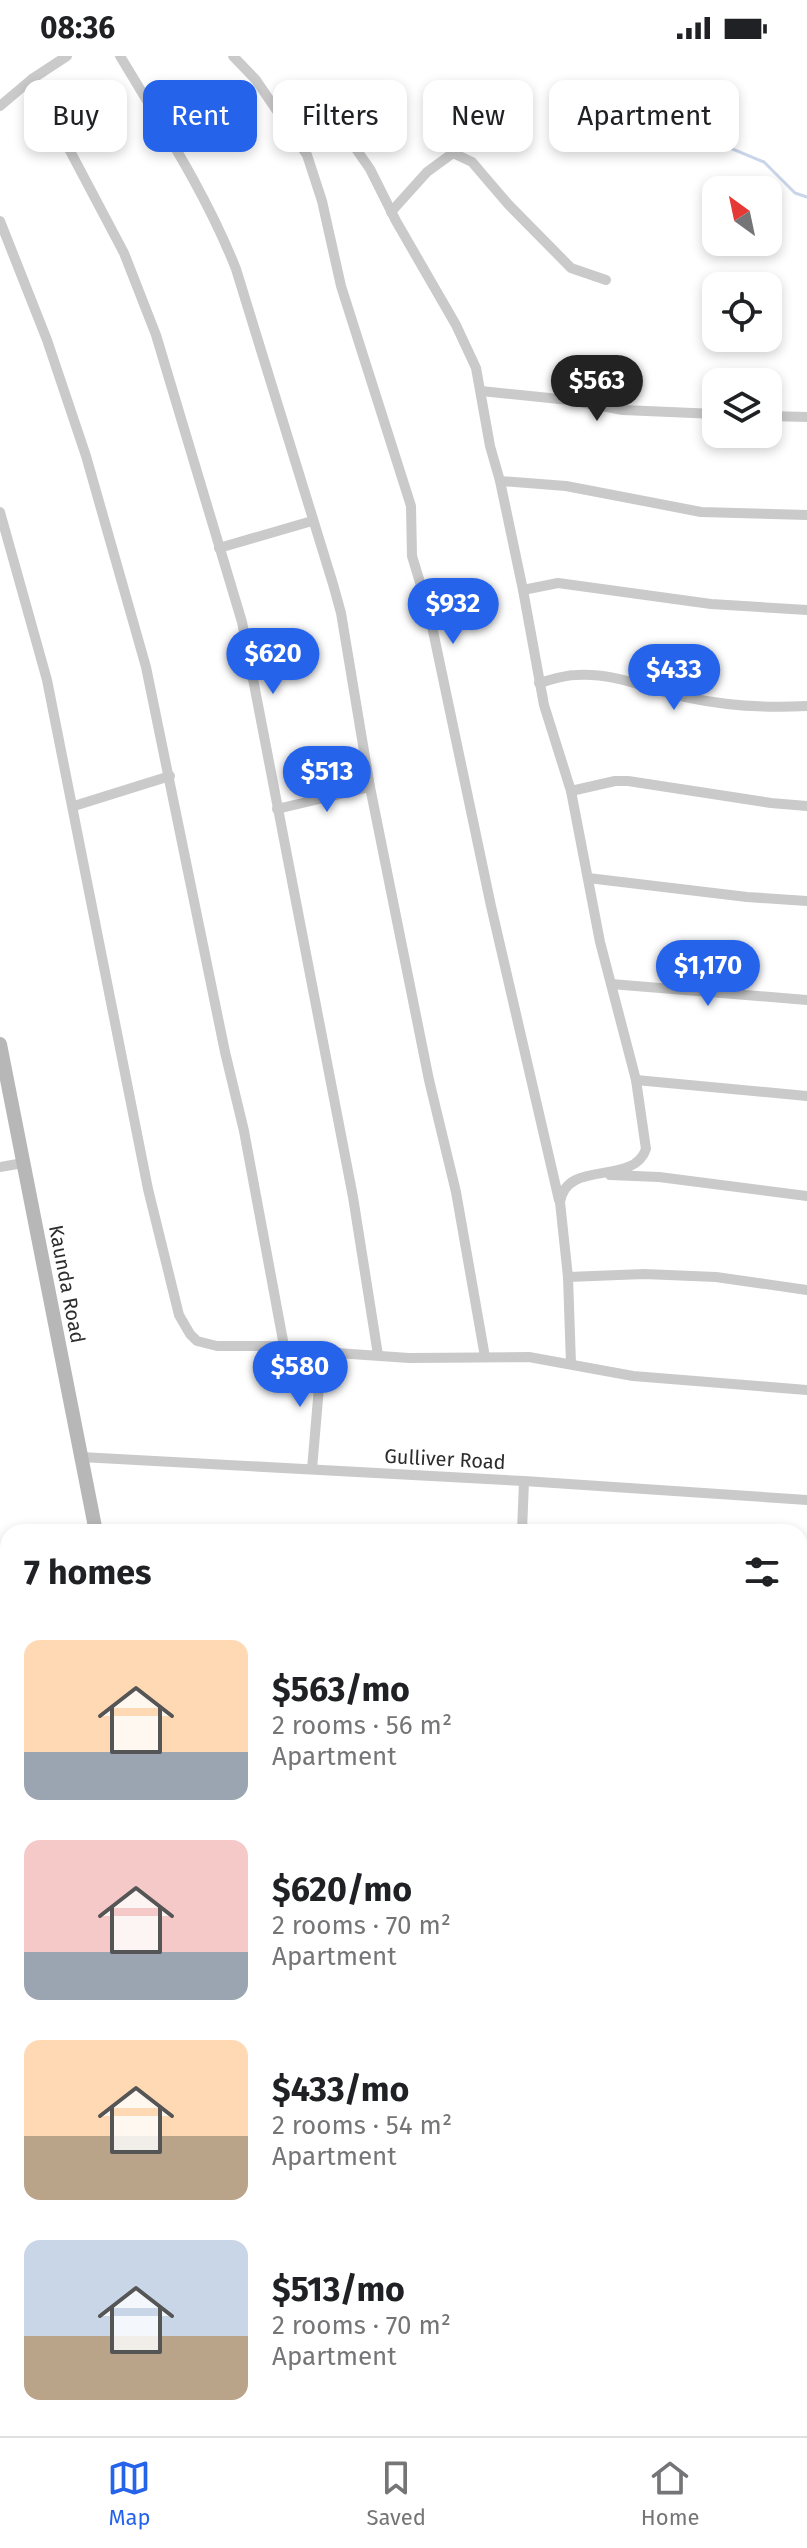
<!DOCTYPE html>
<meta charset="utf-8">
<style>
body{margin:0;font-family:"Fira Sans",sans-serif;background:#f2f2f2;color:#202124;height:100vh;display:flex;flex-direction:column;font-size:30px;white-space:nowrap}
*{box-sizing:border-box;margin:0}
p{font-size:26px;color:#757577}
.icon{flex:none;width:44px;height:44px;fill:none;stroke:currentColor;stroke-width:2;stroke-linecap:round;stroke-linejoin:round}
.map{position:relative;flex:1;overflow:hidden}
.panel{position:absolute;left:0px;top:1468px;width:808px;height:912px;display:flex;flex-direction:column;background:#fff;border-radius:24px 24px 0 0;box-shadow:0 4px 12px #0003}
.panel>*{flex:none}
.guide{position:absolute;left:24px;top:24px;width:760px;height:72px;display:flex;gap:16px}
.needle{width:52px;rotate:327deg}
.buttons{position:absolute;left:702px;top:120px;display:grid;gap:16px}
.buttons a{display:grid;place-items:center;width:80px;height:80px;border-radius:16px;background:#fff;box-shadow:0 4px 12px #0003;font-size:40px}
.price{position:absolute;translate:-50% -68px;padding:0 18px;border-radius:28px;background:#2563eb;color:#fff;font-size:26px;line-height:52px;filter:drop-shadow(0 2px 4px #0008)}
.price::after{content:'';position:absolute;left:50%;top:48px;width:24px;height:18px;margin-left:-12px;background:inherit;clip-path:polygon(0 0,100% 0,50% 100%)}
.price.active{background:#222;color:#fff}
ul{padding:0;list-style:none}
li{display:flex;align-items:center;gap:24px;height:200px;padding:0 24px}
li span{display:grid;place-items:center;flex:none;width:224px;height:160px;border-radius:16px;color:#555}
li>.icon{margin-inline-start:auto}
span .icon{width:96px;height:96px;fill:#fffc;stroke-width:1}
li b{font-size:34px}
h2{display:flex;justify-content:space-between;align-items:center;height:96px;padding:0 24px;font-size:34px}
.chip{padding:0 28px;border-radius:16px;background:#fff;box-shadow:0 4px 12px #0003;font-size:28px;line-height:72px}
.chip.active{background:#2563eb;color:#fff}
.status{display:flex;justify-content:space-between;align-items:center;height:56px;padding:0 40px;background:#fff;direction:ltr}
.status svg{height:22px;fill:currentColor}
.tabs{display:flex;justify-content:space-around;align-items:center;height:112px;border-top:2px solid #e0e0e0;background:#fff;font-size:22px;color:#757577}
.tabs a{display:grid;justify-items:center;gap:4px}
.tabs .active{color:#2563eb}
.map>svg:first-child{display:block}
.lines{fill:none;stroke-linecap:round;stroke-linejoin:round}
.stream{stroke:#c9d5e9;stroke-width:3}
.street{stroke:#cacaca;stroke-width:10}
.secondary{stroke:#b7b7b7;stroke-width:14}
.labels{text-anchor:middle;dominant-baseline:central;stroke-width:8;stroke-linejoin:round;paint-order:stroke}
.street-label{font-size:20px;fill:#2d2d2d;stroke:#fff}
</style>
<div class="status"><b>08:36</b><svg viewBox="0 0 49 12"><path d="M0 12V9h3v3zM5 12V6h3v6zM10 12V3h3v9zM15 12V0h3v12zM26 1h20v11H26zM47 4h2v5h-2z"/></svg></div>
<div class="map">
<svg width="807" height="2380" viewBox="0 0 807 2380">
<rect width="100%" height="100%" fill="#fff"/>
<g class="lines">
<!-- stream -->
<path class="stream" d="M663 64 764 106 795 137 807 141"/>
<!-- street -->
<g class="street">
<path d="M120 0C162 70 206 137 236 213L333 528 341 557 370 731 429 1024 456 1136 485 1301"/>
<path d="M233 0 256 24 307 99 322 145 341 230 411 450 412 500 429 556 491 850 559 1144"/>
<path d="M32 23 124 197 156 279 242 566 353 1141 378 1299"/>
<path d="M0 50 32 23 67 0"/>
<path d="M300 87 323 82 339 89 354 90 370 113 396 165 456 269 476 312 490 390 500 425 523 534 544 649 571 735 600 886 636 1024 646 1093C633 1131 567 1102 560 1146L568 1221 571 1308"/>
<path d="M391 156 427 116 453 97 472 106 508 148 571 212 606 224"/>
<path d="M0 165 47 284 86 400 146 611 225 996 244 1075 284 1290"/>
<path d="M481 335 569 344 623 354 716 358"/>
<path d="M768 360 807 361"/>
<path d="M500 425 566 430 701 456 807 459"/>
<path d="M0 456 47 624 148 1133 179 1259 190 1278 197 1285 217 1290H284L322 1296 409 1302 529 1301 633 1320 807 1334"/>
<path d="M219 492 312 465"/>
<path d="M523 534 558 527 711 548 807 554"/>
<path d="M539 627C551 624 564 619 576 619 616 616 652 635 690 642 728 650 769 652 807 650"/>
<path d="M571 735 615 725H628L771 747 807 750"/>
<path d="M74 750 170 720"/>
<path d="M277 753 370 731"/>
<path d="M588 822 747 841 807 845"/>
<path d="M611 928 807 944"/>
<path d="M636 1024 807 1040"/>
<path d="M0 1111 23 1107"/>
<path d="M610 1119 659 1121 807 1140"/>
<path d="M568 1221 644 1218 716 1221 807 1234"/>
<path d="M81 1401 524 1425 807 1444"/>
<path d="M312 1413 322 1296"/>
<path d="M522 1476 524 1425"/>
<path d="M800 1603 807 1602"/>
<path d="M800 1658H807"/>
<path d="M0 1698 8 1696"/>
<path d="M800 1797 807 1788"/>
<path d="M0 1838 8 1874"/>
<path d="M800 1913 807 1917"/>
<path d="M800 1987 807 1991"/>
<path d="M0 2104 8 2100"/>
<path d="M800 2117 807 2121"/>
<path d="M0 2334 8 2330"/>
<path d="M800 2362 807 2346"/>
<path d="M215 2372 220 2380"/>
<path d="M376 2372 382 2380"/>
<path d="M763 2372 771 2380"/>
<path d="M792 2380 796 2372"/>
</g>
<!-- secondary -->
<g class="secondary">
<path d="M0 988 96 1476"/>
<path d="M417 2372 423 2380"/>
</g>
</g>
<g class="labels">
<!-- street labels -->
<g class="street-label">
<text transform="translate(67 1228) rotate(79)">Kaunda Road</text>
<text transform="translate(445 1403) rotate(3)">Gulliver Road</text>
</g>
</g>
</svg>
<div class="buttons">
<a><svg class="needle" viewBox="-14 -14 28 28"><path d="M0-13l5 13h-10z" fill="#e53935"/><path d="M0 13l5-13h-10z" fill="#757577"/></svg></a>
<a><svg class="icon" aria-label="locate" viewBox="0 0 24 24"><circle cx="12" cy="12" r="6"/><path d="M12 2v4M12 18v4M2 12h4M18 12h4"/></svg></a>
<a><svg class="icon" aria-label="layers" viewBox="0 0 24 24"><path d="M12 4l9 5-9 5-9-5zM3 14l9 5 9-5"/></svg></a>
</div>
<b class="price active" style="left:597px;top:367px">$563</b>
<b class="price" style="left:453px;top:590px">$932</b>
<b class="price" style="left:273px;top:640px">$620</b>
<b class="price" style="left:674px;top:656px">$433</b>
<b class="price" style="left:327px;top:758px">$513</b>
<b class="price" style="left:708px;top:952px">$1,170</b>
<b class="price" style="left:300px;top:1353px">$580</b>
<div class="guide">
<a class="chip">Buy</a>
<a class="chip active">Rent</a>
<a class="chip">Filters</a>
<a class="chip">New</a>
<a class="chip">Apartment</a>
</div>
<section class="panel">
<h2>7 homes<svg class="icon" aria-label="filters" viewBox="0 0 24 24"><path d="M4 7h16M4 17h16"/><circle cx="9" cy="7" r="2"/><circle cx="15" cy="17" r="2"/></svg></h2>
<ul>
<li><span style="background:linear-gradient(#ffd9b3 70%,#9aa5b1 0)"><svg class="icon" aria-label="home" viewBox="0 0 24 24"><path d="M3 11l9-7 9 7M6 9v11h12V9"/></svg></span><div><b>$563/mo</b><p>2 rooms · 56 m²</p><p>Apartment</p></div></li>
<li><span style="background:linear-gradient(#f6c9c9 70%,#9aa5b1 0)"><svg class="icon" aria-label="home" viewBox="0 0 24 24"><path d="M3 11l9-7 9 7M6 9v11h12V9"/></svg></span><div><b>$620/mo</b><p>2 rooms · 70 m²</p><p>Apartment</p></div></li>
<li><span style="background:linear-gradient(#ffd9b3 60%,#b9a48a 0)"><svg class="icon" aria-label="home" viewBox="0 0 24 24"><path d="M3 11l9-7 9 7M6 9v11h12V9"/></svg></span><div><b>$433/mo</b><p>2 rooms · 54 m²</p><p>Apartment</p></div></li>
<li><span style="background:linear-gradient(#c9d6e8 60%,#b9a48a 0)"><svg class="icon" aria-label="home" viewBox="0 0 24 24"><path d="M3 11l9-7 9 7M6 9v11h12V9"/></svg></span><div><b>$513/mo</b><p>2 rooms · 70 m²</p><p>Apartment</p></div></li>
</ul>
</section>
</div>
<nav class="tabs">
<a class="active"><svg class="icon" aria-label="map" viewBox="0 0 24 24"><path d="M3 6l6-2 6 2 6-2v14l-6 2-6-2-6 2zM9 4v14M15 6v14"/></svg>Map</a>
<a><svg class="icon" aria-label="saved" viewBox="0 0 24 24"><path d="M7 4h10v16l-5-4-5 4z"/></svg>Saved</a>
<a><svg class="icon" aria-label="home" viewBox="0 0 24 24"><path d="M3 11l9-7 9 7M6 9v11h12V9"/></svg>Home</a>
</nav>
